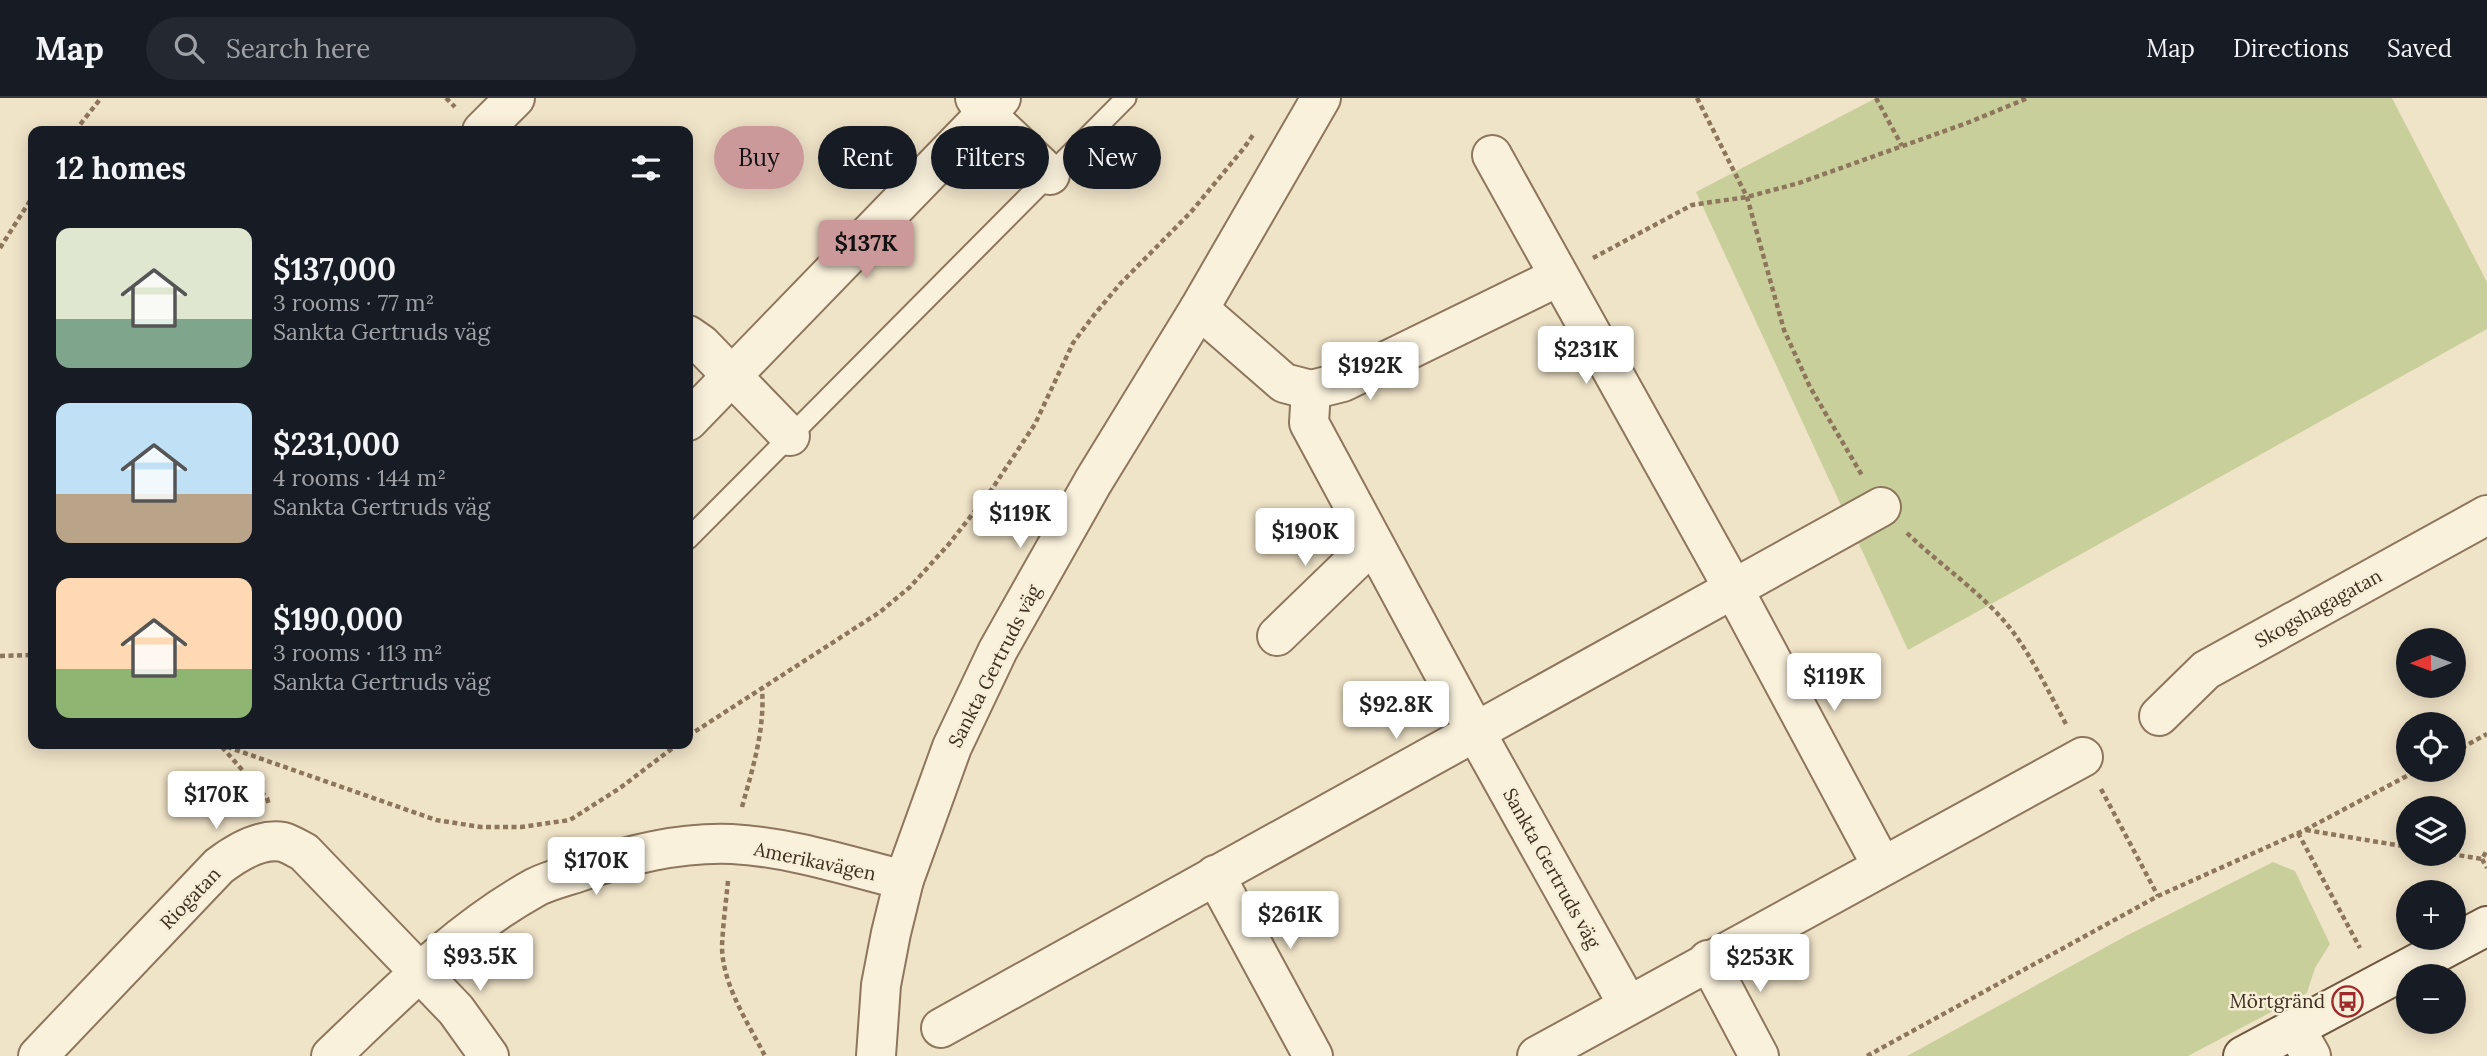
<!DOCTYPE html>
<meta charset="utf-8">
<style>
body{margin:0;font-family:Lora,serif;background:#242831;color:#f1f3f6;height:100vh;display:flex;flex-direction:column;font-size:26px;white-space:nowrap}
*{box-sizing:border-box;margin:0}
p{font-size:23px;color:#9ea1a6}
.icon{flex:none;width:38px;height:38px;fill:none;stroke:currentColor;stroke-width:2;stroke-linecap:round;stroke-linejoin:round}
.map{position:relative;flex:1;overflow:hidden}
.side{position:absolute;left:28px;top:28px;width:665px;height:623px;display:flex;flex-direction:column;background:#171b24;border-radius:14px;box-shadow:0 4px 18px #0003}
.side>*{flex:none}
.top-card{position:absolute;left:714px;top:28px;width:665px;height:63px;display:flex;gap:14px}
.needle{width:46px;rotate:269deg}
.controls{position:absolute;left:2396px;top:530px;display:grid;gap:14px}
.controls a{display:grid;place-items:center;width:70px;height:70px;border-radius:50%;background:#171b24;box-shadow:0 4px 18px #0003;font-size:35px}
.price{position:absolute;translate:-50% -60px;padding:0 16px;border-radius:7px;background:#fff;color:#222;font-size:23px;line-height:46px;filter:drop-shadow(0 2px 4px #0008)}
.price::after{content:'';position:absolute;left:50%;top:42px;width:21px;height:16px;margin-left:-10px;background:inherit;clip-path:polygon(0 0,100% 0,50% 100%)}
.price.active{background:#cc999b;color:#111}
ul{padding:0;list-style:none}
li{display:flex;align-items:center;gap:21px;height:175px;padding:0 28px}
li span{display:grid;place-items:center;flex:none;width:196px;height:140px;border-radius:14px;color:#555}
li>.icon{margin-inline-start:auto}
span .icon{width:84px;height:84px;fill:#fffc;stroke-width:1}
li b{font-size:30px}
h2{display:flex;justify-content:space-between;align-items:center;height:84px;padding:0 28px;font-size:30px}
.chip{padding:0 24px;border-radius:32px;background:#171b24;box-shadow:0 4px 18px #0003;font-size:24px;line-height:63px}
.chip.active{background:#cc999b;color:#111}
header{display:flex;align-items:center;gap:42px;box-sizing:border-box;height:98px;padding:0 35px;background:#171b24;border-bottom:2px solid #363941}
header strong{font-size:33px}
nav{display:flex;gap:38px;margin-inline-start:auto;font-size:24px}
.search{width:490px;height:63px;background:#242831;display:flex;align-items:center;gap:18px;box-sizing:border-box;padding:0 24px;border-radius:38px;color:#9ea1a6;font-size:26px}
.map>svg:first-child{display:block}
.green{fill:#c9cf9b}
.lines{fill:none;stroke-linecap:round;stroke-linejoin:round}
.lane-casing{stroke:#8d765c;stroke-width:23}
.street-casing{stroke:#8d765c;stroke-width:42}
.secondary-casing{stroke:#6f573f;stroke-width:42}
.path{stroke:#8d765c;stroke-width:4.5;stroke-dasharray:5 3.5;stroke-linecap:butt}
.lane{stroke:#faf1dc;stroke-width:19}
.street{stroke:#faf1dc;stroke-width:38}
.secondary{stroke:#faf1dc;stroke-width:38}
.labels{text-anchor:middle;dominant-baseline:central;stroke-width:5;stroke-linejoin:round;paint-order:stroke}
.street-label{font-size:19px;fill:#3d2e20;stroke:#f7eed8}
.poi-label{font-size:19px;fill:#3d2e20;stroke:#f7eed8;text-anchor:end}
</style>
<header>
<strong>Map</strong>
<div class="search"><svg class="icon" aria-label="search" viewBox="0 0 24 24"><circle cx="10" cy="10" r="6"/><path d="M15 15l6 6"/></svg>Search here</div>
<nav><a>Map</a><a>Directions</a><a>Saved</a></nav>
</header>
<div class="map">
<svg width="2487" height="958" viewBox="0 0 2487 958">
<rect width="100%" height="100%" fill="#f0e4c8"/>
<!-- green -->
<g class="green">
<path d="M1876 0H2392L2487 184V231L1908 552 1696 94Z"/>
<path d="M2273 764 2295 773 2330 846 2315 870 2307 895 2188 958H1907L2126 838Z"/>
</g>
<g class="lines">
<defs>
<path id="lane" d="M688 441 1126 0"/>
<g id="street">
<path d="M975 0 986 16 1050 77"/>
<path d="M482 33 515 0"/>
<path d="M1492 57 1733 490 1882 768"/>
<path d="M1199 211 1284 285 1311 292 1343 284 1558 179"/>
<path d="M688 237 701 246 790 338"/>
<path d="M1311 292 1309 325 1475 633 1628 907"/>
<path d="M688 323 1001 0"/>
<path d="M1277 538 1373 445"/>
<path d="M2159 618 2206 572 2487 417"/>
<path d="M1215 777 1313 958"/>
<path d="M1708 862 1759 958"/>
<path d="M941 930 1881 409"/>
<path d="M2295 930 2311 958"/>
<path d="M38 958 219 768C236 755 260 740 283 744 290 746 298 751 304 754L456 912 489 958"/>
<path d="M331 958C394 898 458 832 536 789 548 783 563 779 576 775 627 757 678 744 732 746 790 749 848 768 904 782"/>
<path d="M876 958 881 887 891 835 904 782 952 649 998 552 1093 384 1199 211 1321 0"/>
<path d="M1537 958 2083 659"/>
</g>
<path id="secondary" d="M2243 958 2487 828"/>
</defs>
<!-- lane casing -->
<use href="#lane" class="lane-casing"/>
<!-- street casing -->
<use href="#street" class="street-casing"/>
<!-- secondary casing -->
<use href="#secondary" class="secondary-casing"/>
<!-- path -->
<g class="path">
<path d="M446 0 455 9"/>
<path d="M1697 0 1747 99 1784 232 1810 289 1863 379"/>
<path d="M1876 0 1902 48"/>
<path d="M75 33 101 0"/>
<path d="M0 150 33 98"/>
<path d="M1593 160 1692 107 1747 99 1799 85 1967 25 2028 0"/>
<path d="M1907 435C1940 467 1981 494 2010 530 2033 560 2049 595 2067 628"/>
<path d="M0 558 33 557"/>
<path d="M688 638 880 514 910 489 949 446 992 391 1035 326 1073 245 1094 217 1120 186 1191 114 1244 50 1253 37"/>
<path d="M219 646 436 722 481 729H521L570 722 620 690 678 646"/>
<path d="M222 649 267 700 269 707"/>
<path d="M2454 654 2487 636"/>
<path d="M2101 691 2158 798"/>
<path d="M742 709C753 669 765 632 762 590"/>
<path d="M2306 732 2408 749"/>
<path d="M2298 735 2360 850"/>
<path d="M2451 756 2482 761 2487 752"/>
<path d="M2482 761 2487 770"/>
<path d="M728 783C726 804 723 826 722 848 722 886 748 925 765 958"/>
<path d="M1867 958 2158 798 2305 732 2418 672"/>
</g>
<!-- lane -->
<use href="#lane" class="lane"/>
<!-- street -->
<use href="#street" class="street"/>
<!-- secondary -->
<use href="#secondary" class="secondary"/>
</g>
<!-- icons -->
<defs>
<symbol id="bus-ring" viewBox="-11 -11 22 22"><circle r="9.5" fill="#f7eed8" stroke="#9e2a2b" stroke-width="1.5"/><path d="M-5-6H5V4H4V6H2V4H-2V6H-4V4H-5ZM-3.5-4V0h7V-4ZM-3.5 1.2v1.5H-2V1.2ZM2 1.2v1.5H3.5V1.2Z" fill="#9e2a2b"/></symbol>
</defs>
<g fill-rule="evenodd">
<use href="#bus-ring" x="2330" y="886" width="35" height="35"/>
</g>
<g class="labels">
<!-- street labels -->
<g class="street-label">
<text transform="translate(2318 510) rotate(-29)">Skogshagagatan</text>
<text transform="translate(994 568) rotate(-63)">Sankta Gertruds väg</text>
<text transform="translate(815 763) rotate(12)">Amerikavägen</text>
<text transform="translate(1552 770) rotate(61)">Sankta Gertruds väg</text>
<text transform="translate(190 800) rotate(-46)">Riogatan</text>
</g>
<!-- poi labels -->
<g class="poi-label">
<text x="2325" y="903">Mörtgränd</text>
</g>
</g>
</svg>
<div class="controls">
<a><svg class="needle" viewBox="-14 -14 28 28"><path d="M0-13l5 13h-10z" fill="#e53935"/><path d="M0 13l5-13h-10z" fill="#9ea1a6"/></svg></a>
<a><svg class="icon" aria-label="locate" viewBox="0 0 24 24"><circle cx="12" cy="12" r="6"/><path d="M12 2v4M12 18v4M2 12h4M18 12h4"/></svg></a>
<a><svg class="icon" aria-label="layers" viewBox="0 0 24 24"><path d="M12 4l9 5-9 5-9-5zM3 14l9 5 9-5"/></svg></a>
<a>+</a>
<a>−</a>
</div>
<b class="price active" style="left:866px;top:182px">$137K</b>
<b class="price" style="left:1586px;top:288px">$231K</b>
<b class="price" style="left:1370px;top:304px">$192K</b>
<b class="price" style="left:1020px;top:452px">$119K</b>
<b class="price" style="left:1305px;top:470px">$190K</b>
<b class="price" style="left:1834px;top:615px">$119K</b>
<b class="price" style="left:1396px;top:643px">$92.8K</b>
<b class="price" style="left:216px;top:733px">$170K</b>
<b class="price" style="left:596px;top:799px">$170K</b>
<b class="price" style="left:1290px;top:853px">$261K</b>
<b class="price" style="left:480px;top:895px">$93.5K</b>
<b class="price" style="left:1760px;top:896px">$253K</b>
<div class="top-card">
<a class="chip active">Buy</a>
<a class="chip">Rent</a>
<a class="chip">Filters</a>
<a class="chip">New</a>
</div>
<section class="side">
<h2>12 homes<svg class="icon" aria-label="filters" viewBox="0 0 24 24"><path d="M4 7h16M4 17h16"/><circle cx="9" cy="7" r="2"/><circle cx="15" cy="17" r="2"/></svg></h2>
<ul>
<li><span style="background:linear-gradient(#dfe7d0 65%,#7fa58c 0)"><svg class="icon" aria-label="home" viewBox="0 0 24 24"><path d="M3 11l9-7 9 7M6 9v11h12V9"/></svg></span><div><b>$137,000</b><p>3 rooms · 77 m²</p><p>Sankta Gertruds väg</p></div></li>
<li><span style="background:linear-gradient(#bfe0f5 65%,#b9a48a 0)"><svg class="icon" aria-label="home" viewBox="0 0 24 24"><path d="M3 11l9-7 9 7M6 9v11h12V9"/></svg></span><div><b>$231,000</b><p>4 rooms · 144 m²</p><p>Sankta Gertruds väg</p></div></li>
<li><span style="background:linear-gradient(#ffd9b3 65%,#8fb573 0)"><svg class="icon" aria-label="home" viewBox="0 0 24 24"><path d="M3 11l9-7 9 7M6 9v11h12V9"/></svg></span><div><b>$190,000</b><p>3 rooms · 113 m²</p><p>Sankta Gertruds väg</p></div></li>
</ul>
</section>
</div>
